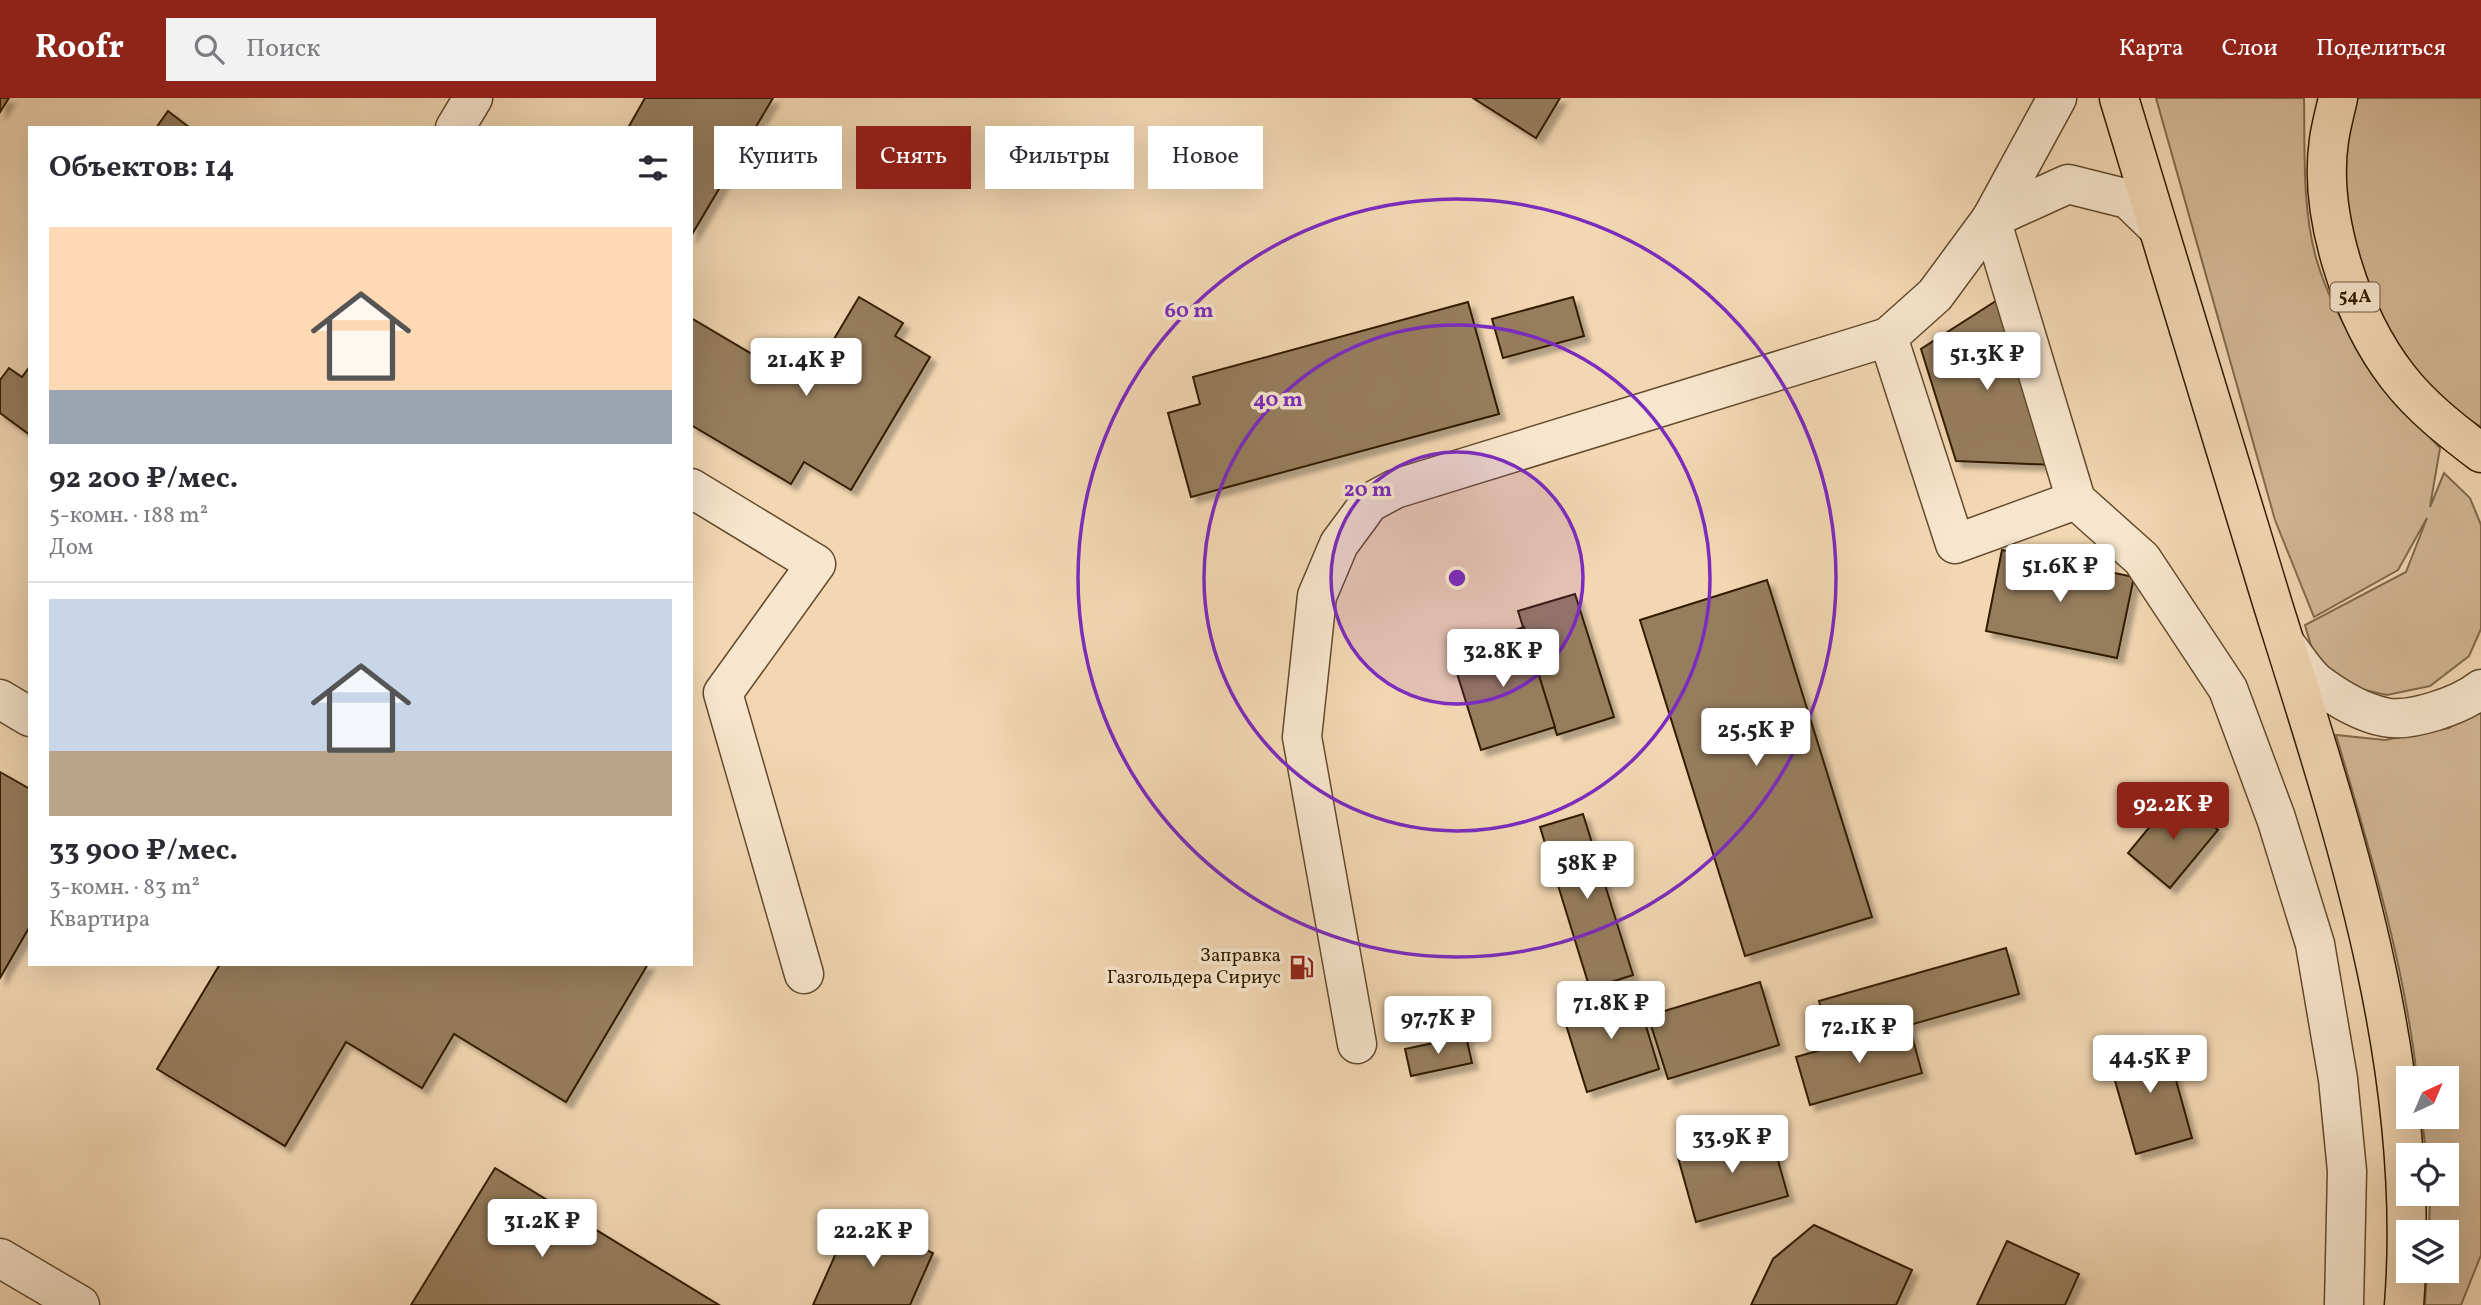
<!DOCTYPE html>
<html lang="ru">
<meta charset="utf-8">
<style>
body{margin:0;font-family:Vollkorn,serif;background:#f2f2f3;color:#2b2b33;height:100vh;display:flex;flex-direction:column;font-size:26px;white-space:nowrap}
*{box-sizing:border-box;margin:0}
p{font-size:23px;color:#7c7c81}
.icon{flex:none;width:38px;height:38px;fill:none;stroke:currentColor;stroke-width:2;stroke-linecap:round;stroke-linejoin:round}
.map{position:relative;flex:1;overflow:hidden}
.panel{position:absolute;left:28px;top:28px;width:665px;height:840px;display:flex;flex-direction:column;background:#fff;border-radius:0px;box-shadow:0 7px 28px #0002}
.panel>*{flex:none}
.banner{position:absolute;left:714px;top:28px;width:665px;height:63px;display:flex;gap:14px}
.needle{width:46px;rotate:44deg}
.buttons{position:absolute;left:2396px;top:968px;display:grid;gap:14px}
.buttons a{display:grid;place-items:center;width:63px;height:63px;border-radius:0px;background:#fff;box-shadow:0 7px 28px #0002;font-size:35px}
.price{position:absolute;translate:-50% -60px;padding:0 16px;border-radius:7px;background:#fff;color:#222;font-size:23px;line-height:46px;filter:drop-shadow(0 2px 4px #0008)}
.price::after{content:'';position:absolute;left:50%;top:42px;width:21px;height:16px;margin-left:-10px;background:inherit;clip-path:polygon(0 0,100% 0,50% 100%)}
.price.selected{background:#8f2418;color:#fff}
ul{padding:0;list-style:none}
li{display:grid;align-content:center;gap:14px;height:371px;padding:0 21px}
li+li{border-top:2px solid #e1e1e2}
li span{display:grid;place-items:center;height:217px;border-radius:0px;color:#555}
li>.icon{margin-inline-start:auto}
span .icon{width:126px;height:126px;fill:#fffc;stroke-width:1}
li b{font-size:30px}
h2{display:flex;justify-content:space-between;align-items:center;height:84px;padding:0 21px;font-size:30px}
.pill{padding:0 24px;border-radius:0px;background:#fff;box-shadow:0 7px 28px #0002;font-size:24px;line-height:63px}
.pill.selected{background:#8f2418;color:#fff}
header{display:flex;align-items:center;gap:42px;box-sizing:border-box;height:98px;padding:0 35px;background:#8f2418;color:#fff}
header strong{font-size:33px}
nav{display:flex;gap:38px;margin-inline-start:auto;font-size:24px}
.search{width:490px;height:63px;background:#f2f2f3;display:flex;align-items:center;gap:18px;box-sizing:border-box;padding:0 24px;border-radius:0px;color:#7c7c81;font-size:26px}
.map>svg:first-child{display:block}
.green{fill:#d2b794;stroke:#826a4a;stroke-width:2}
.building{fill:#967d5d;stroke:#331c00;stroke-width:2;filter:url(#shadow)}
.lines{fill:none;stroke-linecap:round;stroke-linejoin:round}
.minor-casing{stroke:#634b2c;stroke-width:41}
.major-casing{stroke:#331c00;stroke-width:41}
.highway-casing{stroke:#331c00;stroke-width:41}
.minor{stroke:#f7e5cd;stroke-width:38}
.major{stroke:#f2d7b2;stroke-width:38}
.highway{stroke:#f2d7b2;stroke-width:38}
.ring{fill:none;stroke:#7b2cbf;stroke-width:3.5}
.labels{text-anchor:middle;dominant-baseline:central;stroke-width:7;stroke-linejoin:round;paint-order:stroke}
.shield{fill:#f7e5cd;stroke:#6e583e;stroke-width:2}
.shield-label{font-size:18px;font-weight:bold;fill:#331c00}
.poi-label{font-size:19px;fill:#331c00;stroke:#f7e5cd;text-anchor:end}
.centre{fill:#7b2cbf;stroke:#f7e5cd;stroke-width:3.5}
.ring-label{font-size:21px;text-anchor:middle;font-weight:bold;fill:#7b2cbf;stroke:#f7e5cd;stroke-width:7;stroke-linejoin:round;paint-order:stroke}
</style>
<header>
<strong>Roofr</strong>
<div class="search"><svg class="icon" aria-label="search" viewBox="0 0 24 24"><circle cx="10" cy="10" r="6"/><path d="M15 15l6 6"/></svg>Поиск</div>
<nav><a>Карта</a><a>Слои</a><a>Поделиться</a></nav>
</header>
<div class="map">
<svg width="2481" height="1207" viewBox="0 0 2481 1207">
<defs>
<filter id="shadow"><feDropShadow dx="6" dy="6" stdDeviation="2" flood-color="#0004"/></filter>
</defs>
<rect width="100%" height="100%" fill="#f2d7b2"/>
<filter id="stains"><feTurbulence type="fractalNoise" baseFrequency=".00286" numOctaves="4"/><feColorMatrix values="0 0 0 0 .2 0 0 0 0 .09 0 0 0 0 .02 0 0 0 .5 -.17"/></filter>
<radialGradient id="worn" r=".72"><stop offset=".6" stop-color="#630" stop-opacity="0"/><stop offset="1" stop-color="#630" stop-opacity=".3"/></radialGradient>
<!-- green -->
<g class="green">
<path d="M2156 0H2304C2305 52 2302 109 2316 160 2338 236 2387 293 2440 350L2430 409 2444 375 2470 400 2481 427V531L2469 558 2430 588 2387 597 2337 586 2313 555 2305 527 2406 474 2427 420 2398 472 2314 519 2275 422Z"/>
<path d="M2355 0H2481V329L2435 300 2382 225 2352 147 2344 68Z"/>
<path d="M2481 608V1157L2461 1207H2425L2427 1173 2446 1172V1134H2429L2430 1096H2446V1057H2426L2422 1019 2446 1018V980H2417C2404 863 2369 750 2336 637L2385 642 2449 630Z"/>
</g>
<!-- building -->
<g class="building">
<path d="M0 0H9L0 14Z"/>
<path d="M645 0H773L691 138V30H628Z"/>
<path d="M1473 0H1560L1536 40Z"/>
<path d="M168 13 190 30H156Z"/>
<path d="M859 199 903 225 895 238 930 259 851 392 804 364 791 386 691 327V220L806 288Z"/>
<path d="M1573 199 1584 238 1503 260 1492 221Z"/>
<path d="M2002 199 2055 367 1956 363 1921 251Z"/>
<path d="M1468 204 1499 316 1191 399 1168 315 1200 306 1193 279Z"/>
<path d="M30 268V337L0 315V282L9 270 22 279Z"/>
<path d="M2002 452 2134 479 2117 560 1986 533Z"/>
<path d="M1767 482 1872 819 1745 858 1640 522Z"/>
<path d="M1575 496 1614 619 1557 637 1518 513Z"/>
<path d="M1524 529 1555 629 1481 652 1450 553Z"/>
<path d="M0 674 30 691V828L0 880Z"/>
<path d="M2176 697 2218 732 2170 790 2128 755Z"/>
<path d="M1583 716 1633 877 1590 891 1540 729Z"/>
<path d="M2006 850 2019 896 1832 949 1819 903Z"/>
<path d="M220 866H648L566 1004 454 936 422 990 346 944 285 1048 157 971Z"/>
<path d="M1760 884 1779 947 1668 981 1648 918Z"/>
<path d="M1635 892 1659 971 1587 994 1562 914Z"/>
<path d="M1909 927 1922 975 1810 1007 1796 959Z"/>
<path d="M1466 938 1472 965 1411 978 1405 951Z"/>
<path d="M2164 939 2192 1040 2136 1056 2107 955Z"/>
<path d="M1769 1030 1788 1098 1696 1124 1677 1056Z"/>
<path d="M495 1070 719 1207H411Z"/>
<path d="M852 1119 933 1155 910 1207H813Z"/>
<path d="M1814 1127 1912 1172 1896 1207H1751L1773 1161Z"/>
<path d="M2007 1143 2079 1176 2065 1207H1977Z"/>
</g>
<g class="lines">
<defs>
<g id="minor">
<path d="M2057 0 1991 121 2068 86 2128 101 2158 130"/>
<path d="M455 30 473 0"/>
<path d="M1991 121 2076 402 2142 461 2228 591 2276 720 2315 846 2338 981 2347 1073 2344 1207"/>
<path d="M1991 121 1935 197 1888 239 1955 446 2076 402"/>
<path d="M691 390 816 466 723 595 804 876"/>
<path d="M2286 547C2296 559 2305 575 2317 585 2337 600 2360 614 2384 619 2410 625 2461 607 2481 591"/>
<path d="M0 601 30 619"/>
<path d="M1357 946 1302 639 1317 498 1339 446 1359 419 1369 405 1395 391 1888 239"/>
<path d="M0 1160 80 1207"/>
</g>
<path id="major" d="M2338 0C2335 14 2331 28 2329 42 2318 117 2352 220 2398 279 2421 309 2451 332 2481 355"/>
<path id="highway" d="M2119 0C2170 168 2220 336 2272 504 2343 731 2423 966 2404 1207"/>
</defs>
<!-- minor casing -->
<use href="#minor" class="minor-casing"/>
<!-- major casing -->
<use href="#major" class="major-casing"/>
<!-- highway casing -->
<use href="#highway" class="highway-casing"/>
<!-- minor -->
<use href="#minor" class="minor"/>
<!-- major -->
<use href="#major" class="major"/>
<!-- highway -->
<use href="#highway" class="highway"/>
</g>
<!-- distance rings -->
<circle cx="1457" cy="480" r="126" fill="#7b2cbf" fill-opacity=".12"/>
<g class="ring">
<circle cx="1457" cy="480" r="126"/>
<circle cx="1457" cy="480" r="253"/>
<circle cx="1457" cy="480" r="379"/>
</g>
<!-- icons -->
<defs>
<symbol id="fuel-bare" viewBox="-9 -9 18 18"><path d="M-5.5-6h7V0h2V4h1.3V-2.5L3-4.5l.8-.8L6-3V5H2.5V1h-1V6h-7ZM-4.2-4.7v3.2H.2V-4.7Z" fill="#8f2418" stroke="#f7e5cd" stroke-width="2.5" paint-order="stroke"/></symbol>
</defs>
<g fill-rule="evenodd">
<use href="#fuel-bare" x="1284" y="852" width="35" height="35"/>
</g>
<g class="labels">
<!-- shield labels -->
<rect class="shield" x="2330.5" y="184.5" width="49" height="29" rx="5"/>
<g class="shield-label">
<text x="2355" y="199">54А</text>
</g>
<!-- poi labels -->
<g class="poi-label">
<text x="1281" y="858">Заправка<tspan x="1281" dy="22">Газгольдера Сириус</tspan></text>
</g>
</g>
<circle cx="1457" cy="480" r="10" class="centre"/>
<g class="ring-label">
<text x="1189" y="219">60 m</text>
<text x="1278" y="308">40 m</text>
<text x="1368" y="398">20 m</text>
</g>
<rect width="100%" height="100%" filter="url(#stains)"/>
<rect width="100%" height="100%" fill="url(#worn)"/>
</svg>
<div class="buttons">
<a><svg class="needle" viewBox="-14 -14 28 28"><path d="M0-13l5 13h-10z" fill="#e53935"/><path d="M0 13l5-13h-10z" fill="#7c7c81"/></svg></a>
<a><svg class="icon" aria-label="locate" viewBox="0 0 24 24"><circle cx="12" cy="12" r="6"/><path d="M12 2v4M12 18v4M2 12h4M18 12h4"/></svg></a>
<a><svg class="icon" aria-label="layers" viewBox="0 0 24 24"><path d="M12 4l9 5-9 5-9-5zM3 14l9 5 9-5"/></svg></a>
</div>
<b class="price" style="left:1987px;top:294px">51.3K ₽</b>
<b class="price" style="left:806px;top:300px">21.4K ₽</b>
<b class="price" style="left:2060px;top:506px">51.6K ₽</b>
<b class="price" style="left:1503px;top:591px">32.8K ₽</b>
<b class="price" style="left:1756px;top:670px">25.5K ₽</b>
<b class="price selected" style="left:2173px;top:744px">92.2K ₽</b>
<b class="price" style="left:1587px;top:803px">58K ₽</b>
<b class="price" style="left:1611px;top:943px">71.8K ₽</b>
<b class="price" style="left:1438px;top:958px">97.7K ₽</b>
<b class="price" style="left:1859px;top:967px">72.1K ₽</b>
<b class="price" style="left:2150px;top:997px">44.5K ₽</b>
<b class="price" style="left:1732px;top:1077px">33.9K ₽</b>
<b class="price" style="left:542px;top:1161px">31.2K ₽</b>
<b class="price" style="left:873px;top:1171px">22.2K ₽</b>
<div class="banner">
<a class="pill">Купить</a>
<a class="pill selected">Снять</a>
<a class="pill">Фильтры</a>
<a class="pill">Новое</a>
</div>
<section class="panel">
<h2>Объектов: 14<svg class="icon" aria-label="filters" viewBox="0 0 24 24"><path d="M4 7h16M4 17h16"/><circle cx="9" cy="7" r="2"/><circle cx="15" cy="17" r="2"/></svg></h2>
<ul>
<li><span style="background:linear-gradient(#ffd9b3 75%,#9aa5b1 0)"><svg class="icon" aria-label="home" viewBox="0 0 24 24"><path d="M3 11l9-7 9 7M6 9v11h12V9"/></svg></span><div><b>92 200 ₽/мес.</b><p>5-комн. · 188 m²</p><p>Дом</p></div></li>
<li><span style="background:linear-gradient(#c9d6e8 70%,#b9a48a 0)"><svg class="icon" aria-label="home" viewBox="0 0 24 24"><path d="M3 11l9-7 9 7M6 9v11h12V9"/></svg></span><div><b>33 900 ₽/мес.</b><p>3-комн. · 83 m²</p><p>Квартира</p></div></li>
</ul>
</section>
</div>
